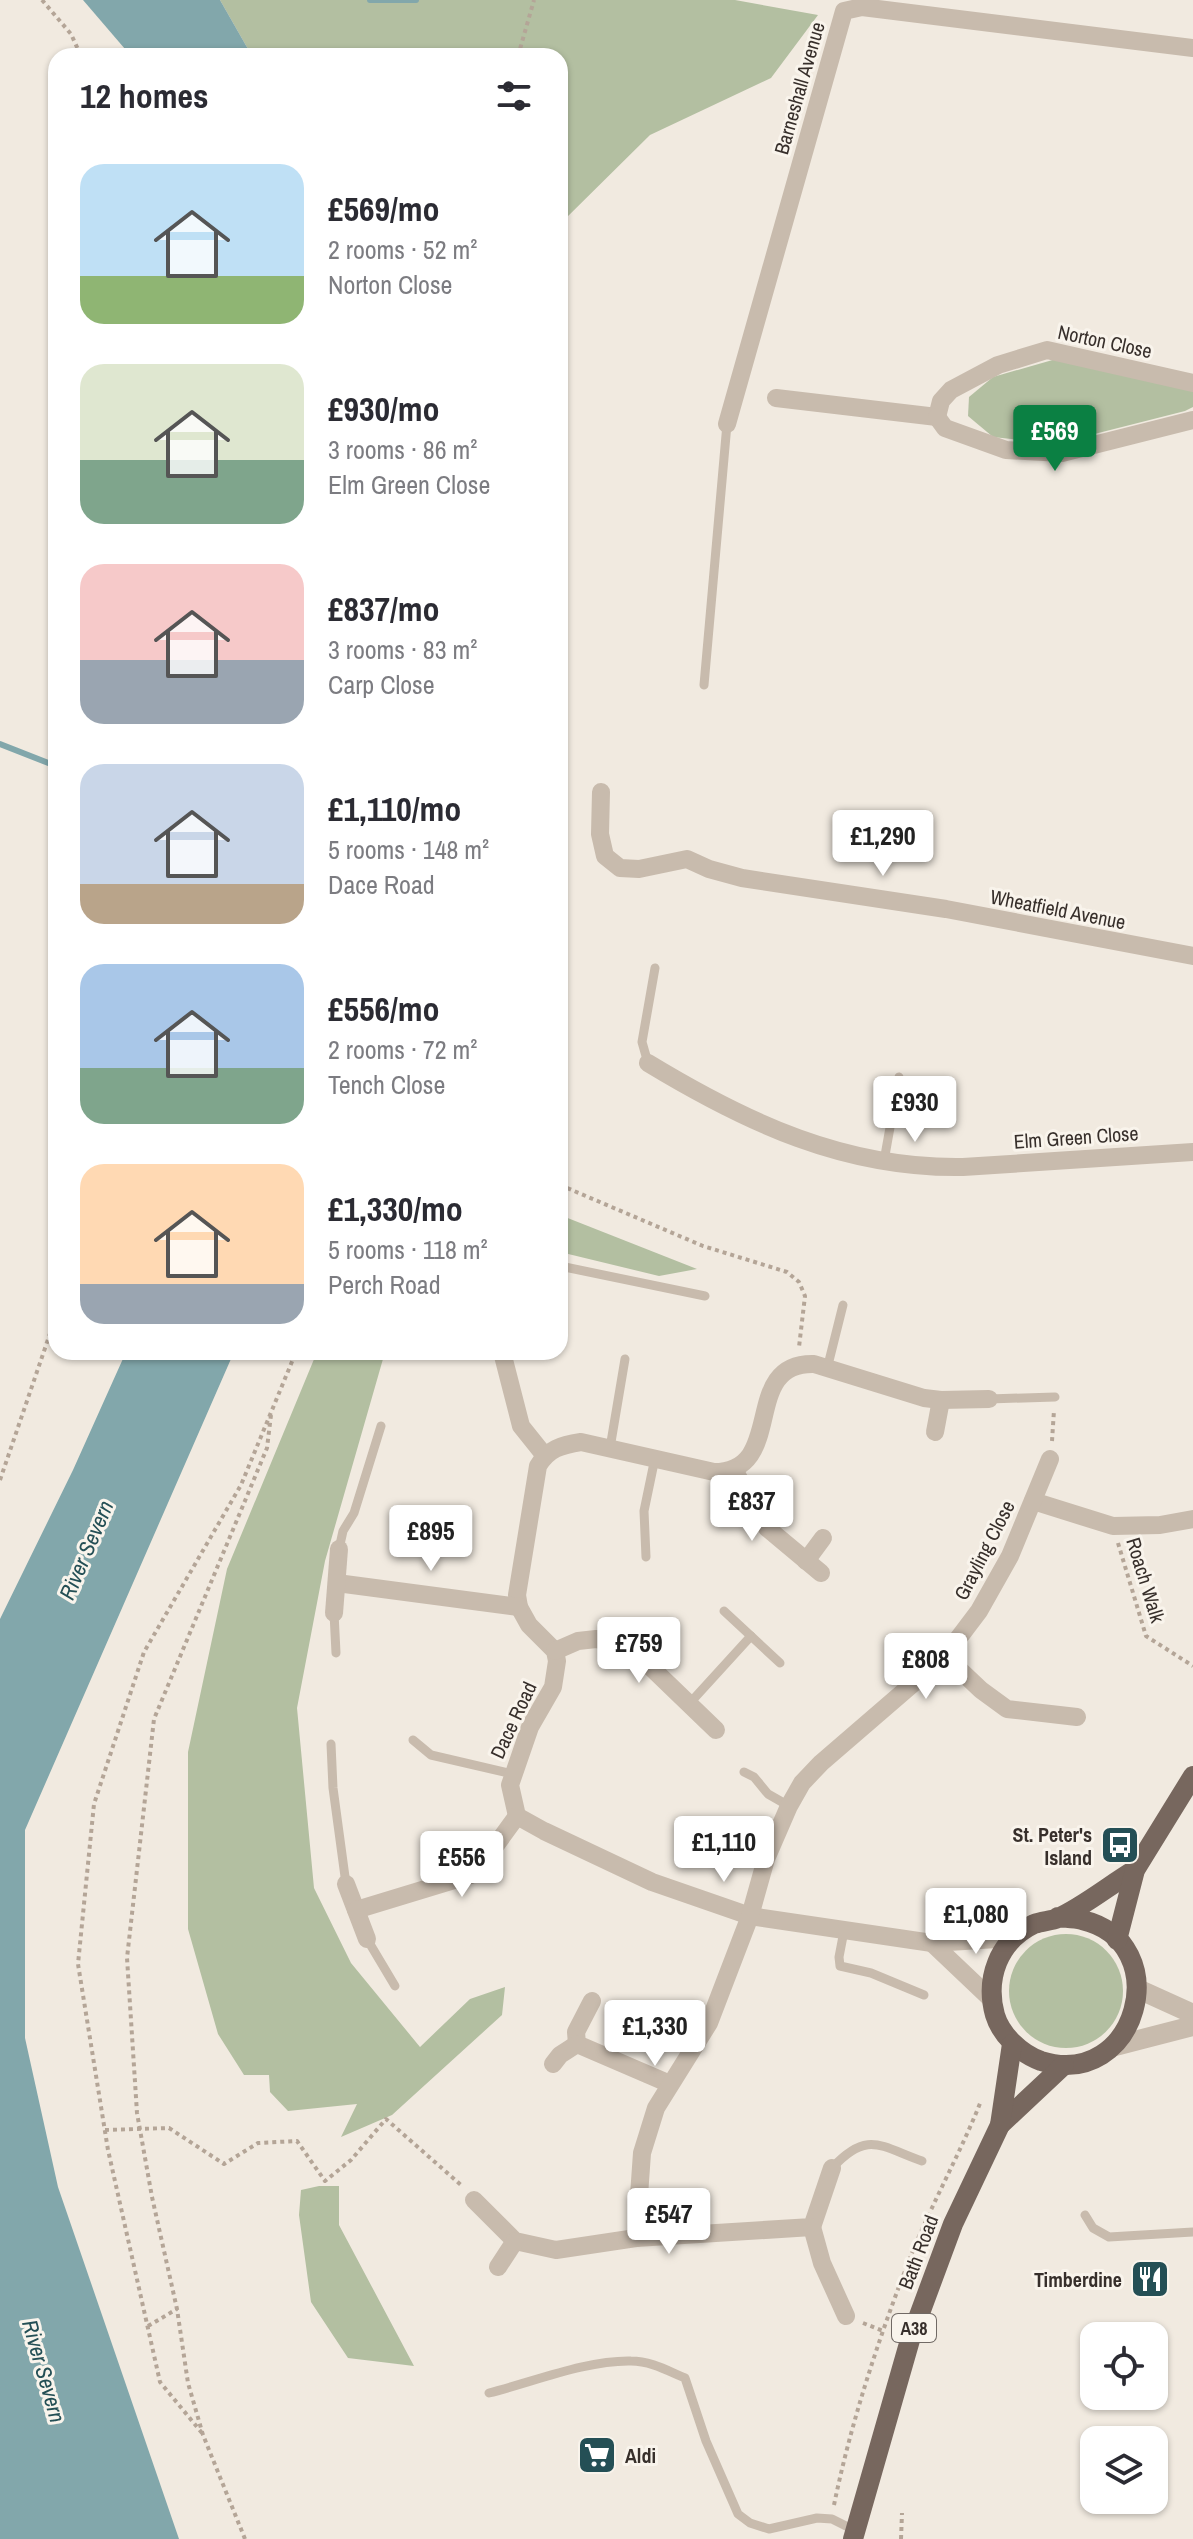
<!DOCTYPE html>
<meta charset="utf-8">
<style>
body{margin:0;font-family:"Archivo Narrow",sans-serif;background:#f7f7f7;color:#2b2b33;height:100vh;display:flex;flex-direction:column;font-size:30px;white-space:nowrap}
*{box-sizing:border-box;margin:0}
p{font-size:26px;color:#7c7c81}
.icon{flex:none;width:44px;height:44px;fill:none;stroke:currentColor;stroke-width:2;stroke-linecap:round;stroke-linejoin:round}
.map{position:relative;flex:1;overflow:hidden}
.details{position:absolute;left:48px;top:48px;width:520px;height:1312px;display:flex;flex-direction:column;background:#fff;border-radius:24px;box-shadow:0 2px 6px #0004}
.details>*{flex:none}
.fabs{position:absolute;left:1080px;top:2322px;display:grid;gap:16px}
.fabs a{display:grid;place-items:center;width:88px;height:88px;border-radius:16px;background:#fff;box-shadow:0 2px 6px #0004;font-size:40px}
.price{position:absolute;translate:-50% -68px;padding:0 18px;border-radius:8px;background:#fff;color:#222;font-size:26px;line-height:52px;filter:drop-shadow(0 2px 4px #0008)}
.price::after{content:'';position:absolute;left:50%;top:48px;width:24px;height:18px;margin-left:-12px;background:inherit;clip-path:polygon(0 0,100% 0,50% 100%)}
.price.current{background:#0b8043;color:#fff}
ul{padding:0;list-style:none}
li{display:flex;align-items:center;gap:24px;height:200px;padding:0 32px}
li span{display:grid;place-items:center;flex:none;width:224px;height:160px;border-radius:24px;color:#555}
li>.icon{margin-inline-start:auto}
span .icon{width:96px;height:96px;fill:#fffc;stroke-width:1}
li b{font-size:34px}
h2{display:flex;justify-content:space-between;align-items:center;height:96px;padding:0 32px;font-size:34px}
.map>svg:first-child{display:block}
.green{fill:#b3bfa1}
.water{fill:#82a7ab}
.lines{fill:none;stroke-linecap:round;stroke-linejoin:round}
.stream{stroke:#82a7ab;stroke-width:6}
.path{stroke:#b4a597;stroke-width:4;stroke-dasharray:4 4;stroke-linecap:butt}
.service{stroke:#c8bbad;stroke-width:9}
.minor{stroke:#c8bbad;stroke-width:18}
.tertiary{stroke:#c8bbad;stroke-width:20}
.primary{stroke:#77675e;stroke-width:20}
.labels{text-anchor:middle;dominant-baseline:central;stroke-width:6;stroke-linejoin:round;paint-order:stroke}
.shield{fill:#f9f4ec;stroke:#716a65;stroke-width:2}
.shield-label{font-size:18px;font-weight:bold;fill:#372f2b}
.street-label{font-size:20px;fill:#372f2b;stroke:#f9f4ec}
.poi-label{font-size:20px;font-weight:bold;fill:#372f2b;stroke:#f9f4ec;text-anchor:end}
.water-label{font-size:22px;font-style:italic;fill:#244f55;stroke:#f9f4ec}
</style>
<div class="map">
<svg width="1193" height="2539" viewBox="0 0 1193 2539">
<rect width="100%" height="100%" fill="#f1eae0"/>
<!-- green -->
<g class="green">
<path d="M220 0H735L818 15 771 78 650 135 560 224V56H252Z"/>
<path d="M1056 359 1193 390V407L1185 411 1055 444 993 437 968 416 969 397 993 377Z"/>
<path d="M560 1215 697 1269 659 1276 560 1252Z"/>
<path d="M317 1352H385L325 1561 297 1708 314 1888 351 1963 420 2047 470 1999 505 1987 502 2015 392 2115 341 2137 357 2104 288 2111 270 2092 269 2075H244L218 2034 188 1929V1752L227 1569Z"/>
<circle cx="1066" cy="1991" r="57"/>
<path d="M319 2186H339V2225L414 2366 348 2358 311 2302 299 2215 301 2190Z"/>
</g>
<!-- water -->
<g class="water">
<path d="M83 0H220L252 56H131Z"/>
<path d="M126 1352H234L25 1830V2038L58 2187 179 2539H0V1619L73 1470Z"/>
</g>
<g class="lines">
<!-- stream -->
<g class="stream">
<path d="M370 0H416"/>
<path d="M0 744 56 766"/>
</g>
<!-- path -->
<g class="path">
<path d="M42 0 71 34 81 56"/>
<path d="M518 56 534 0"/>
<path d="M560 1185 703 1246 787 1272 799 1282 805 1296 799 1347"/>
<path d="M1052 1441 1054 1410"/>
<path d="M0 1480 56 1316"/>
<path d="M1118 1543 1146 1636 1193 1666"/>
<path d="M105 2130 169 2128 224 2164 258 2143 297 2141 325 2181 351 2160 386 2119 461 2185"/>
<path d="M863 2323 883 2331"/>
<path d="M148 2326 177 2309"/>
<path d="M202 2433 160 2382 108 2150 78 1964 94 1804 144 1652 241 1485 296 1352"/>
<path d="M834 2505C851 2422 879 2337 910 2258 931 2205 960 2154 981 2101"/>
<path d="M245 2539 203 2435 188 2383 177 2309 152 2197 137 2113 127 1958 154 1719 267 1448 271 1415"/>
<path d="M901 2539 902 2513"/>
</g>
<!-- service -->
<g class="service">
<path d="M704 685 727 424"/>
<path d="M648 1063 642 1042 655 968"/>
<path d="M884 1161 899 1077"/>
<path d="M560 1266 705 1296"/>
<path d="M827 1369 843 1305"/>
<path d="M989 1399 1055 1397"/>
<path d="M610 1448 625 1359"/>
<path d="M339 1549 343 1531 354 1513 381 1426"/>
<path d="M646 1557 644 1511 655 1458"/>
<path d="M724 1611 780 1663"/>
<path d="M334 1613 336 1653"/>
<path d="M689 1704 751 1636"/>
<path d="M413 1740 431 1755 513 1774"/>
<path d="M331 1744 333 1788 346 1884"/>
<path d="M744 1772 754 1777 768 1794 789 1806"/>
<path d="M844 1931 839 1957 840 1966 871 1973 924 1995"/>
<path d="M367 1939 395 1986"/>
<path d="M832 2168C867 2130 880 2146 922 2161"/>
<path d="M1085 2215 1093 2228 1109 2237 1193 2232"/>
<path d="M489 2393C533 2382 587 2360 631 2361 651 2361 668 2371 685 2378L706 2441 738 2514 750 2523 769 2529 817 2518 832 2519 854 2530"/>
</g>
<!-- minor -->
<g class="minor">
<path d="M776 398 937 417 941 401 951 390 998 365 1047 350 1193 383"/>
<path d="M937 417 945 428 1006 450 1062 453 1193 420"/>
<path d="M727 424 844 11 862 7 1193 48"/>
<path d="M601 792 600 834 605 856 620 868 639 869 687 859 709 869 742 878 946 909 1193 956"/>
<path d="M648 1063C747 1123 845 1169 963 1167L1193 1152"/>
<path d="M502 1352 521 1426 545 1456"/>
<path d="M989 1399 941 1400 924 1398 814 1364C739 1362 788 1472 714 1472L581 1442C561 1445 548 1449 538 1466L517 1595 519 1607 529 1625 555 1651 557 1661 553 1687 530 1727 510 1785 517 1816 544 1831 652 1882 750 1916 932 1943 1013 1938"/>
<path d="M935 1432 941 1400"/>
<path d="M734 1470 767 1528 821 1573"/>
<path d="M1033 1501 1113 1526 1160 1525 1193 1519"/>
<path d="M806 1561 823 1538"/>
<path d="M337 1583 519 1607"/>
<path d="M334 1613 339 1549"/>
<path d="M555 1651 578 1641 596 1639 615 1642 633 1650 716 1730"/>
<path d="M945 1656 981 1690 1007 1709 1077 1717"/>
<path d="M346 1884 367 1939"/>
<path d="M356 1910 471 1875 482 1864 517 1816"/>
<path d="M932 1943 991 1999"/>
<path d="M592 2001 576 2032 577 2044 670 2084"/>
<path d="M553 2064 560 2055 577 2044"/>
<path d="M474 2200 515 2241 556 2250 636 2238 812 2227 832 2168"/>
<path d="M812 2227 822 2263 846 2316"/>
<path d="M636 2238 642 2153 656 2108 709 2023 750 1916 766 1859 789 1806 802 1783 821 1763 945 1656 979 1611 1010 1556 1050 1459"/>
<path d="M498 2267 515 2241"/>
</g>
<!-- tertiary -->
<g class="tertiary">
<path d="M1138 1989 1193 2014"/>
<path d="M1115 2046 1193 2026"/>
</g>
<!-- primary -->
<g class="primary">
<path d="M1058 1917C1066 1918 1075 1918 1082 1920 1177 1942 1138 2091 1041 2061 1021 2054 1001 2035 995 2015 985 1979 998 1941 1034 1924 1042 1921 1051 1921 1058 1918 1083 1907 1111 1884 1135 1870"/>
<path d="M1117 1940 1135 1870 1193 1776"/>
<path d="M1000 2125 1064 2065"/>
<path d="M853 2539 910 2340 953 2224 1000 2125 1012 2044"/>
</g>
</g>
<!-- icons -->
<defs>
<symbol id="bus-square" viewBox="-11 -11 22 22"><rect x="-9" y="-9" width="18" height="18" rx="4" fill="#244f55" stroke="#f9f4ec"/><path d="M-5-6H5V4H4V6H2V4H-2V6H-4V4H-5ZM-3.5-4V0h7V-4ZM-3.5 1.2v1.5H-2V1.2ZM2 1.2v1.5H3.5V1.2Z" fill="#fff"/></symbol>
<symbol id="restaurant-square" viewBox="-11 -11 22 22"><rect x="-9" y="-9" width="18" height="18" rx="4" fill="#244f55" stroke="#f9f4ec"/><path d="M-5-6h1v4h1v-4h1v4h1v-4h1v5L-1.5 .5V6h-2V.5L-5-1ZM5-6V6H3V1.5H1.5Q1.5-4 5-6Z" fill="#fff"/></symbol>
<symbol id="supermarket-square" viewBox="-11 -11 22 22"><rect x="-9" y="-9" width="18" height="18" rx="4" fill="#244f55" stroke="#f9f4ec"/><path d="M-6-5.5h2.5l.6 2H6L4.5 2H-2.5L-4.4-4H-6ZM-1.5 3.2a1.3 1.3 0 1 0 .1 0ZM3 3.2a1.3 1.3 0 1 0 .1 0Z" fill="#fff"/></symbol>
</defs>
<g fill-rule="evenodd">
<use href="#bus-square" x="1098" y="1823" width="44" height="44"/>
<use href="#restaurant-square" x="1128" y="2257" width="44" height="44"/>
<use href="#supermarket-square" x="575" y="2433" width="44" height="44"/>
</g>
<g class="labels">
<!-- shield labels -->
<rect class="shield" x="892" y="2314" width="44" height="28" rx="6"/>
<g class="shield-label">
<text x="914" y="2328">A38</text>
</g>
<!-- street labels -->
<g class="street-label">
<text transform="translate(799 88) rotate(-74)">Barneshall Avenue</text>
<text transform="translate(1105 341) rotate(12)">Norton Close</text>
<text transform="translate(1058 909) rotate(11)">Wheatfield Avenue</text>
<text transform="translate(1076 1137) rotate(-4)">Elm Green Close</text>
<text transform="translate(984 1550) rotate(-63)">Grayling Close</text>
<text transform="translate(1146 1580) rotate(73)">Roach Walk</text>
<text transform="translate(513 1720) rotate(-65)">Dace Road</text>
<text transform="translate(918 2252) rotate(-69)">Bath Road</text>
</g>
<!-- poi labels -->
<g class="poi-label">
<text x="1092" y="1834">St. Peter's<tspan x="1092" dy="23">Island</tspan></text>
<text x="1122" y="2279">Timberdine</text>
<text x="625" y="2455" text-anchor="start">Aldi</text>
</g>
<!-- water labels -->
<g class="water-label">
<text transform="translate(86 1550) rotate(-67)">River Severn</text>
<text transform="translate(44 2371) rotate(74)">River Severn</text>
</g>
</g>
</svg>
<div class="fabs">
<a><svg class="icon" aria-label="locate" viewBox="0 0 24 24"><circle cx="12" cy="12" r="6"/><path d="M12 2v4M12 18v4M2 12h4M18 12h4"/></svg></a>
<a><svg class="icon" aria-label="layers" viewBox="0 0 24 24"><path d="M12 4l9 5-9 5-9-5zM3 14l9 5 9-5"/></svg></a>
</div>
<b class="price current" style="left:1055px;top:473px">£569</b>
<b class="price" style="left:883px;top:878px">£1,290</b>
<b class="price" style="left:915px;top:1144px">£930</b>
<b class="price" style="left:752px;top:1543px">£837</b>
<b class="price" style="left:431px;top:1573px">£895</b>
<b class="price" style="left:639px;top:1685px">£759</b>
<b class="price" style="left:926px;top:1701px">£808</b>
<b class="price" style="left:724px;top:1884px">£1,110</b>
<b class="price" style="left:462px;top:1899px">£556</b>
<b class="price" style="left:976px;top:1956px">£1,080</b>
<b class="price" style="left:655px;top:2068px">£1,330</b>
<b class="price" style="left:669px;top:2256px">£547</b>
<section class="details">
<h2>12 homes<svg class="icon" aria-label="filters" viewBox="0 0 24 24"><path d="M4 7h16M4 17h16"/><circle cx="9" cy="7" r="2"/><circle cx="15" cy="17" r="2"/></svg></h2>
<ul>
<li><span style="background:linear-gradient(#bfe0f5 70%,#8fb573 0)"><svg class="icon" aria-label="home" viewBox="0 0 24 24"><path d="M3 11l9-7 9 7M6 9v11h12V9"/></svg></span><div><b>£569/mo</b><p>2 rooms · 52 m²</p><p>Norton Close</p></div></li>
<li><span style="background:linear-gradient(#dfe7d0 60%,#7fa58c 0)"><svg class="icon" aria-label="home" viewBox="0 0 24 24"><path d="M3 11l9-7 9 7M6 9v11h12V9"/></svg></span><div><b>£930/mo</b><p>3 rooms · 86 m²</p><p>Elm Green Close</p></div></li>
<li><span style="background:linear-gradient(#f6c9c9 60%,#9aa5b1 0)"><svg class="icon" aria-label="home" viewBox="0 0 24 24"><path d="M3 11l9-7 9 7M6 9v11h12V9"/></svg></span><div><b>£837/mo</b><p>3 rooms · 83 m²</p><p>Carp Close</p></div></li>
<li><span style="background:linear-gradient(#c9d6e8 75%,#b9a48a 0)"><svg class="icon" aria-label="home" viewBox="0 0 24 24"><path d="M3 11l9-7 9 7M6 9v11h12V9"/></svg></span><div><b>£1,110/mo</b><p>5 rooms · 148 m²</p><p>Dace Road</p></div></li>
<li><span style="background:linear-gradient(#a9c7e8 65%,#7fa58c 0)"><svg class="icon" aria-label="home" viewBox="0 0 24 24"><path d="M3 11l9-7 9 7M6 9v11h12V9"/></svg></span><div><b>£556/mo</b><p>2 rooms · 72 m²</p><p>Tench Close</p></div></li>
<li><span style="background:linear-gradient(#ffd9b3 75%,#9aa5b1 0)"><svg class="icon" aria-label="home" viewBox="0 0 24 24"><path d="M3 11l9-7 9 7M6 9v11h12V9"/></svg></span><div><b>£1,330/mo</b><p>5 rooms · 118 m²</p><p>Perch Road</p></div></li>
</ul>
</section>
</div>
